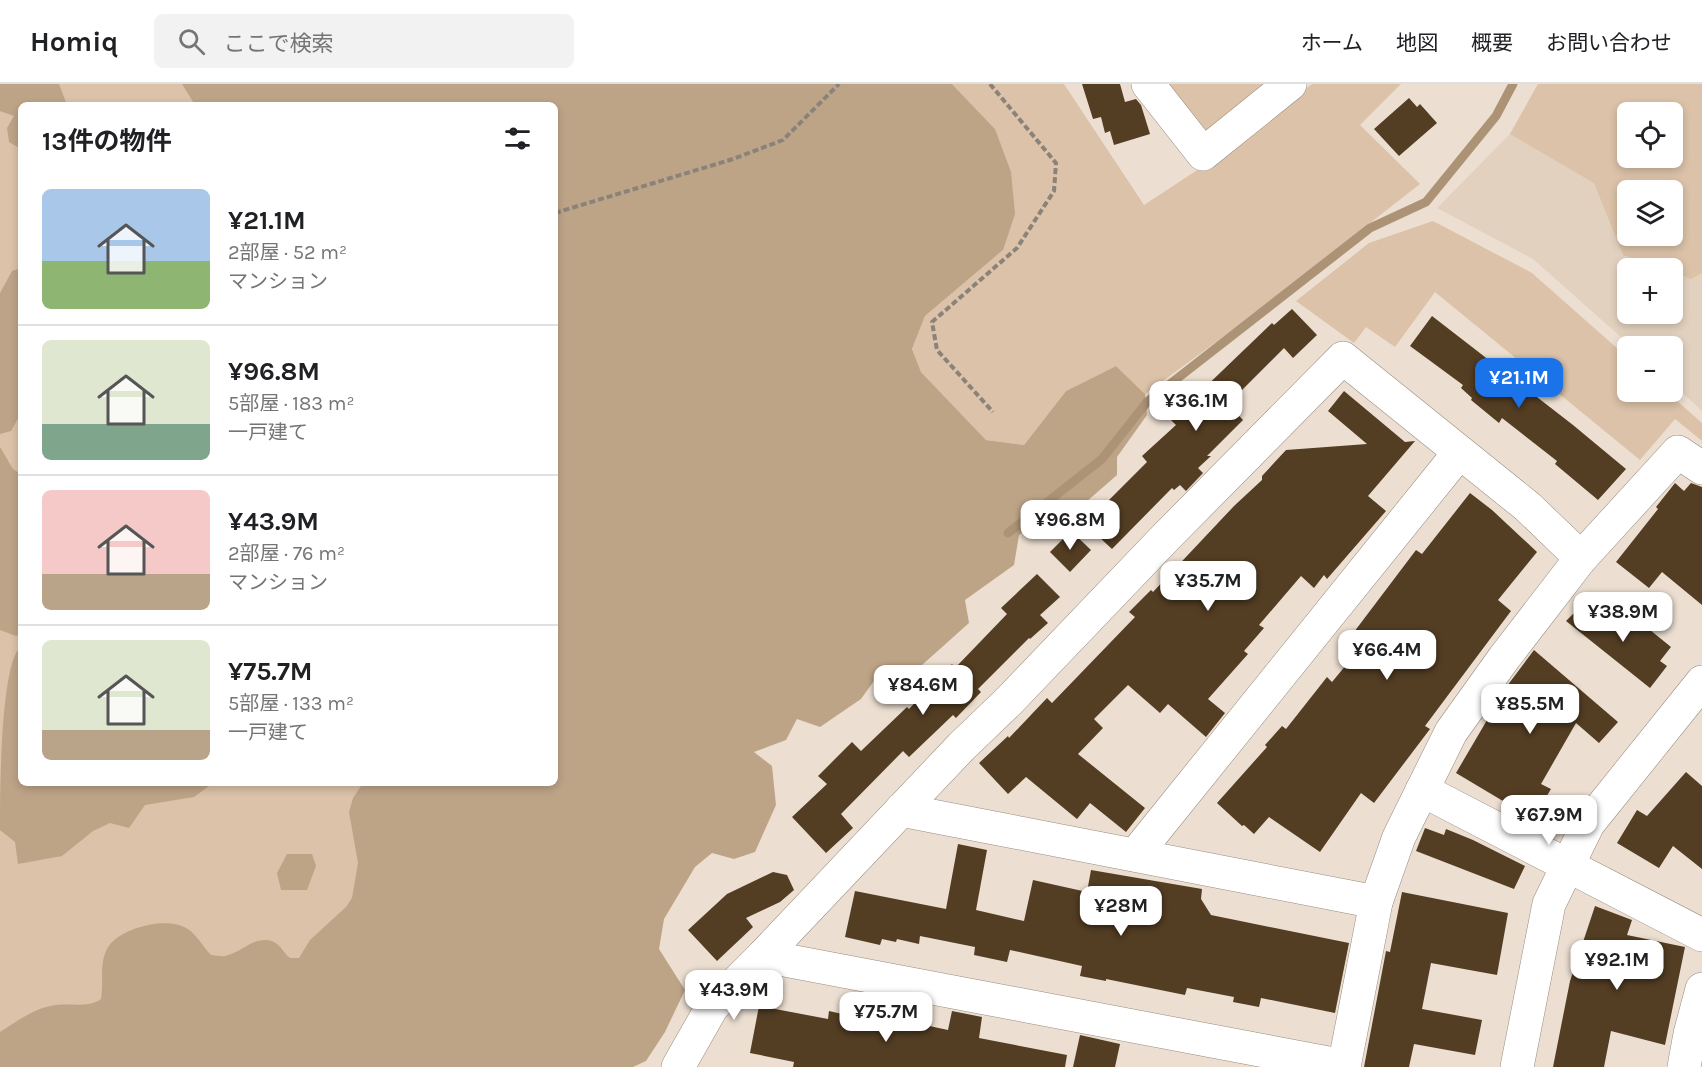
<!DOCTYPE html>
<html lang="ja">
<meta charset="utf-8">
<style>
body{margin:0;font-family:Karla,"Noto Sans JP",sans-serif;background:#f2f2f2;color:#202124;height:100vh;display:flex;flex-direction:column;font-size:22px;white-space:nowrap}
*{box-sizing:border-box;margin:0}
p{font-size:20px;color:#757577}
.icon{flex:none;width:33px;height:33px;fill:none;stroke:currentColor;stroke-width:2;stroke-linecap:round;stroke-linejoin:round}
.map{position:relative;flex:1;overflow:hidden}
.panel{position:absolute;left:18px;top:18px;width:540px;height:684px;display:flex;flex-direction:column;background:#fff;border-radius:9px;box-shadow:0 3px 9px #0003}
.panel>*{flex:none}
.buttons{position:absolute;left:1617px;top:18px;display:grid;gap:12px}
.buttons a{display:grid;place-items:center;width:66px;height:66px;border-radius:9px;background:#fff;box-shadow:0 3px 9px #0003;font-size:30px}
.price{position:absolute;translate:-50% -51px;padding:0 14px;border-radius:12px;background:#fff;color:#222;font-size:20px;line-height:39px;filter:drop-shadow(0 2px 3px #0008)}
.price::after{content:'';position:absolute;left:50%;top:36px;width:18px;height:14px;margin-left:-9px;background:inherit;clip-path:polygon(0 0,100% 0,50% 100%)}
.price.on{background:#1a73e8;color:#fff}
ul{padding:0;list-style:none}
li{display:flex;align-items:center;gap:18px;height:150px;padding:0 24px}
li+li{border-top:2px solid #e0e0e0}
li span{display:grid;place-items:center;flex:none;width:168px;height:120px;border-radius:9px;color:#555}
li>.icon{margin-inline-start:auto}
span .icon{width:72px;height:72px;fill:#fffc;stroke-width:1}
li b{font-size:26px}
h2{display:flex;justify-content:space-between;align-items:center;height:72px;padding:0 24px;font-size:26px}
header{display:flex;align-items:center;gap:36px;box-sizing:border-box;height:84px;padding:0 30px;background:#fff;border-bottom:2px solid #e0e0e0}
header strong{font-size:28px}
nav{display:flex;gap:33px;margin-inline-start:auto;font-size:21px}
.search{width:420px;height:54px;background:#f2f2f2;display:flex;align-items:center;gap:15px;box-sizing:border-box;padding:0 21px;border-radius:9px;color:#757577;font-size:22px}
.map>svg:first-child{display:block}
.built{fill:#e2d1be;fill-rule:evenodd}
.green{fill:#dbc2a8;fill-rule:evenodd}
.forest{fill:#bea487}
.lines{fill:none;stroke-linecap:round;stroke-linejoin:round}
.stream{stroke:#ac9376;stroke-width:9}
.building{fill:#533d23}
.minor-casing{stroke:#978b7e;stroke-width:34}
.path{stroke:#8b8279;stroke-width:4;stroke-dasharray:6 3;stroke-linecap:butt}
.minor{stroke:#fff;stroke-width:33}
</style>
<header>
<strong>Homiq</strong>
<div class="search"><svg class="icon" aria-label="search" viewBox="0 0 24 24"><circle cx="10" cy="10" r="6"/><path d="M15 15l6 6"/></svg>ここで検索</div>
<nav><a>ホーム</a><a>地図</a><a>概要</a><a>お問い合わせ</a></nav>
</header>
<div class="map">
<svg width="1702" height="983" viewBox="0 0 1702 983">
<rect width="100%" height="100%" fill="#ecdfd1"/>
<!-- built -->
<path class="built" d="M1538 0H1702V327L1673 300 1672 262H1631L1533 175 1437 124 1510 50ZM1628 28H1672V74H1628ZM1628 106H1672V152H1628ZM1628 184H1672V230H1628Z"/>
<!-- green -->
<g class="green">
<path d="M0 0H379L394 21H21V699H515L422 893 0 983Z"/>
<path d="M952 0H1064L1144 121 1202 83 1312 0H1401L1360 41 1420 100 1238 242 1145 310 1116 282 1066 307 1024 361 986 356 921 288 912 265 925 232 1003 166 995 45Z"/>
<path d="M1162 0H1267L1205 51Z"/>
<path d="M1538 0H1702V189L1691 195 1673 188 1672 184H1661L1623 171 1594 99 1510 50ZM1672 28V74H1628V28ZM1672 106V152H1628V106Z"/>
<path d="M1433 137 1532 189 1627 273 1628 308H1667L1702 339V357L1675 335 1640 376 1435 208 1395 263 1366 243 1354 259 1296 217 1369 159Z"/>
</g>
<!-- forest -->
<g class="forest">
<path d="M0 0H59L67 21H21V65L9 58 7 44 14 32 0 27Z"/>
<path d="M182 0H952L995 45 1011 88 1015 130 1003 166 925 232 912 265 921 288 986 356 1024 361 1066 307 1116 282 1145 310 1147 331 1117 373V391L1070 432 1047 430 1019 451 1014 481 965 516 969 539 922 581 881 587 861 615 820 643 797 635 786 656 754 668 772 682 776 721 755 768 734 775 712 769 695 783 664 835 659 865 685 906 665 948 646 977 633 983H0V948C16 938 33 925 51 922 67 918 88 925 101 915 104 898 99 880 107 865 118 844 166 832 186 844 196 849 203 863 211 871 216 871 221 873 225 872 242 869 255 850 274 858 281 861 284 870 290 874H299L310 856 346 823 352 814 358 779 349 728 353 714 363 699H555V21H195Z"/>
<path d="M21 184V329L11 347 0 350V209L12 187Z"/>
<path d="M0 363 13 385 21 390V550L16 552 0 546Z"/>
<path d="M21 563V699H213L194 713 145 721 129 744 110 739 93 747 62 772 18 780 15 758 0 746C0 714 0 577 21 563Z"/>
<path d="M287 770H312L316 782 307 806H281L277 789Z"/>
</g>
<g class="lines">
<!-- stream -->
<path class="stream" d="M1008 449 1102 375 1147 318 1370 144 1426 118 1496 32 1513 0"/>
</g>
<!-- building -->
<g class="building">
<path d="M1082 0H1120L1125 18 1136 15 1141 21 1150 50 1114 61 1110 47 1105 49 1101 33 1093 35Z"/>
<path d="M1409 14 1417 23 1420 20 1437 39 1399 72 1374 45Z"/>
<path d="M1292 225 1317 251 1293 274 1284 264 1228 320 1243 336 1207 372H1211L1198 384 1203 389 1186 407 1180 401 1174 406 1172 404 1112 465 1085 440 1147 378 1142 372 1176 341 1171 336 1272 239 1274 241Z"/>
<path d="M1432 232 1573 341 1626 385 1598 416 1555 380 1557 377 1502 334 1499 339 1471 316 1472 314 1461 304 1463 301 1410 262Z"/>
<path d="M1344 307 1405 358 1415 357 1368 412 1386 427 1327 495 1324 491 1314 504 1301 492 1259 541 1264 544 1244 567 1248 570 1208 615 1225 629 1206 653 1168 620 1160 629 1128 601 1094 635 1103 644 1078 670 1145 724 1126 748 1090 719 1077 735 1026 693 1008 710 979 679 1008 652 1009 654 1047 614 1052 619 1135 533 1129 528 1151 506 1153 508 1234 422 1262 396V392L1286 366 1367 360 1328 327Z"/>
<path d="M1675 399 1684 407 1691 399 1702 403V521L1662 488 1649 504 1616 478 1658 425 1656 423Z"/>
<path d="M1470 409 1492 426 1537 468 1498 516 1511 527 1425 642 1430 645 1374 719 1361 709 1320 768 1269 733 1254 750 1244 741 1242 742 1217 719 1267 663 1265 661 1282 642 1286 645 1327 593 1332 598 1366 557 1354 548 1416 466 1422 470Z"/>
<path d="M1071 447 1091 466 1070 488 1050 468Z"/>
<path d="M1037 490 1060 513 1040 531 1048 539 1030 555 1029 554 978 605 981 608 956 634 953 631 909 673 903 667 841 730 853 744 826 769 792 733 827 700 818 692 852 658 861 667 907 623 909 625 952 580 955 584 1007 530 1001 524Z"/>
<path d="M1587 516 1626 552 1639 537 1671 563 1660 577 1667 582 1650 604 1566 537Z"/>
<path d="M1534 566 1618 638 1599 659 1576 639 1541 700 1551 705 1533 735 1456 689 1507 602Z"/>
<path d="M1686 688 1702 702V785L1673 762 1659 784 1617 759 1637 726 1647 732Z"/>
<path d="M1425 744 1444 751 1446 745 1473 756 1525 782 1514 805 1416 767Z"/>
<path d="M958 760 987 766 976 826 1024 837 1033 796 1087 808 1091 786 1202 805 1201 815 1211 831 1349 859 1335 929 1261 914 1259 923 1233 918 1234 913 1187 904 1185 911 1106 895V897L1080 892 1082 882 1010 866 1007 878 974 871 975 863 920 852 919 860 897 855 896 858 882 855 880 861 845 853 855 807 946 825Z"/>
<path d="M773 788 787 791 794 806 780 818 746 834 753 843 717 877 688 846 727 810Z"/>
<path d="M1402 808 1508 829 1497 891 1431 879 1422 925 1482 936 1475 971 1414 960 1409 983H1364L1386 867 1390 868Z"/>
<path d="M1595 822 1632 836 1627 851 1685 863 1665 961 1611 947 1604 983H1553L1570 897Z"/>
<path d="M759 922 828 935 829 927 904 944 906 937 948 946 952 927 982 933 979 954 1067 971 1065 983H793L794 978 750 969Z"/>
<path d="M1080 951 1120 960 1115 983H1073Z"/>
</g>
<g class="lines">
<defs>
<g id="minor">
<path d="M1148 0 1203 70 1290 0"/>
<path d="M1422 706 1702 851"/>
<path d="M901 726 1376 818"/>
<path d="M1135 771 1459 369"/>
<path d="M763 872 1344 982"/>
<path d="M678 983 712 923 763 872 961 663 1008 618 1165 454 1343 274 1528 423 1581 474"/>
<path d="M1344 983 1376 818 1399 753 1451 648 1504 574 1581 474 1678 368 1702 384"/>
<path d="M1517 983 1549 820 1588 740 1702 598"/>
<path d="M1684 983 1690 950 1702 905"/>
</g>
</defs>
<!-- minor casing -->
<use href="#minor" class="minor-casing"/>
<!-- path -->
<g class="path">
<path d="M990 0 1056 79 1054 107 1017 164 932 238 937 266 993 328"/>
<path d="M555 129 733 75 783 56 839 0"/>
</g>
<!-- minor -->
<use href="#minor" class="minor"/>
</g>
</svg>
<div class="buttons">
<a><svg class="icon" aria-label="locate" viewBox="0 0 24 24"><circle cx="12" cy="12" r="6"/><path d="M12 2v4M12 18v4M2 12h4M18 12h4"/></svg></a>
<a><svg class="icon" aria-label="layers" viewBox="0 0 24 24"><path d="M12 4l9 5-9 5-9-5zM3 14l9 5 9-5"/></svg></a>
<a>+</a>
<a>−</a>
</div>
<b class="price on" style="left:1519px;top:325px">¥21.1M</b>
<b class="price" style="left:1196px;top:348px">¥36.1M</b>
<b class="price" style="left:1070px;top:467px">¥96.8M</b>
<b class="price" style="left:1208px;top:528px">¥35.7M</b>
<b class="price" style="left:1623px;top:559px">¥38.9M</b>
<b class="price" style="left:1387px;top:597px">¥66.4M</b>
<b class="price" style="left:923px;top:632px">¥84.6M</b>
<b class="price" style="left:1530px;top:651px">¥85.5M</b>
<b class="price" style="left:1549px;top:762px">¥67.9M</b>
<b class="price" style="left:1121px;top:853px">¥28M</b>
<b class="price" style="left:1617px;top:907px">¥92.1M</b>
<b class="price" style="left:734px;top:937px">¥43.9M</b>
<b class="price" style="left:886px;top:959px">¥75.7M</b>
<section class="panel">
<h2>13件の物件<svg class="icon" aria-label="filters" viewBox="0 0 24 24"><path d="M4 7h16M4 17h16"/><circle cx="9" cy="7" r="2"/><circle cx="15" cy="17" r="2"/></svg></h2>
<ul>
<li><span style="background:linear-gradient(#a9c7e8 60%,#8fb573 0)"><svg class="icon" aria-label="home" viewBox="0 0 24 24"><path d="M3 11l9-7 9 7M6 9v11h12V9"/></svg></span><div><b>¥21.1M</b><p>2部屋 · 52 m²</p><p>マンション</p></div></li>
<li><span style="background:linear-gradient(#dfe7d0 70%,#7fa58c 0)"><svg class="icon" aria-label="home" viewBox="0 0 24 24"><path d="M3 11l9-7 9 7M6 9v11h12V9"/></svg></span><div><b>¥96.8M</b><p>5部屋 · 183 m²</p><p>一戸建て</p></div></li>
<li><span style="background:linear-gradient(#f6c9c9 70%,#b9a48a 0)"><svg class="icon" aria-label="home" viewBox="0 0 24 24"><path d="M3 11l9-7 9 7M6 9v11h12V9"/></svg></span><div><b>¥43.9M</b><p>2部屋 · 76 m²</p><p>マンション</p></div></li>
<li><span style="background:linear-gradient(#dfe7d0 75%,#b9a48a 0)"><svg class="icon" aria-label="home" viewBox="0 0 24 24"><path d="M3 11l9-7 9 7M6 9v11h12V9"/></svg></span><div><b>¥75.7M</b><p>5部屋 · 133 m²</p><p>一戸建て</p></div></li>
</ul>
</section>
</div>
